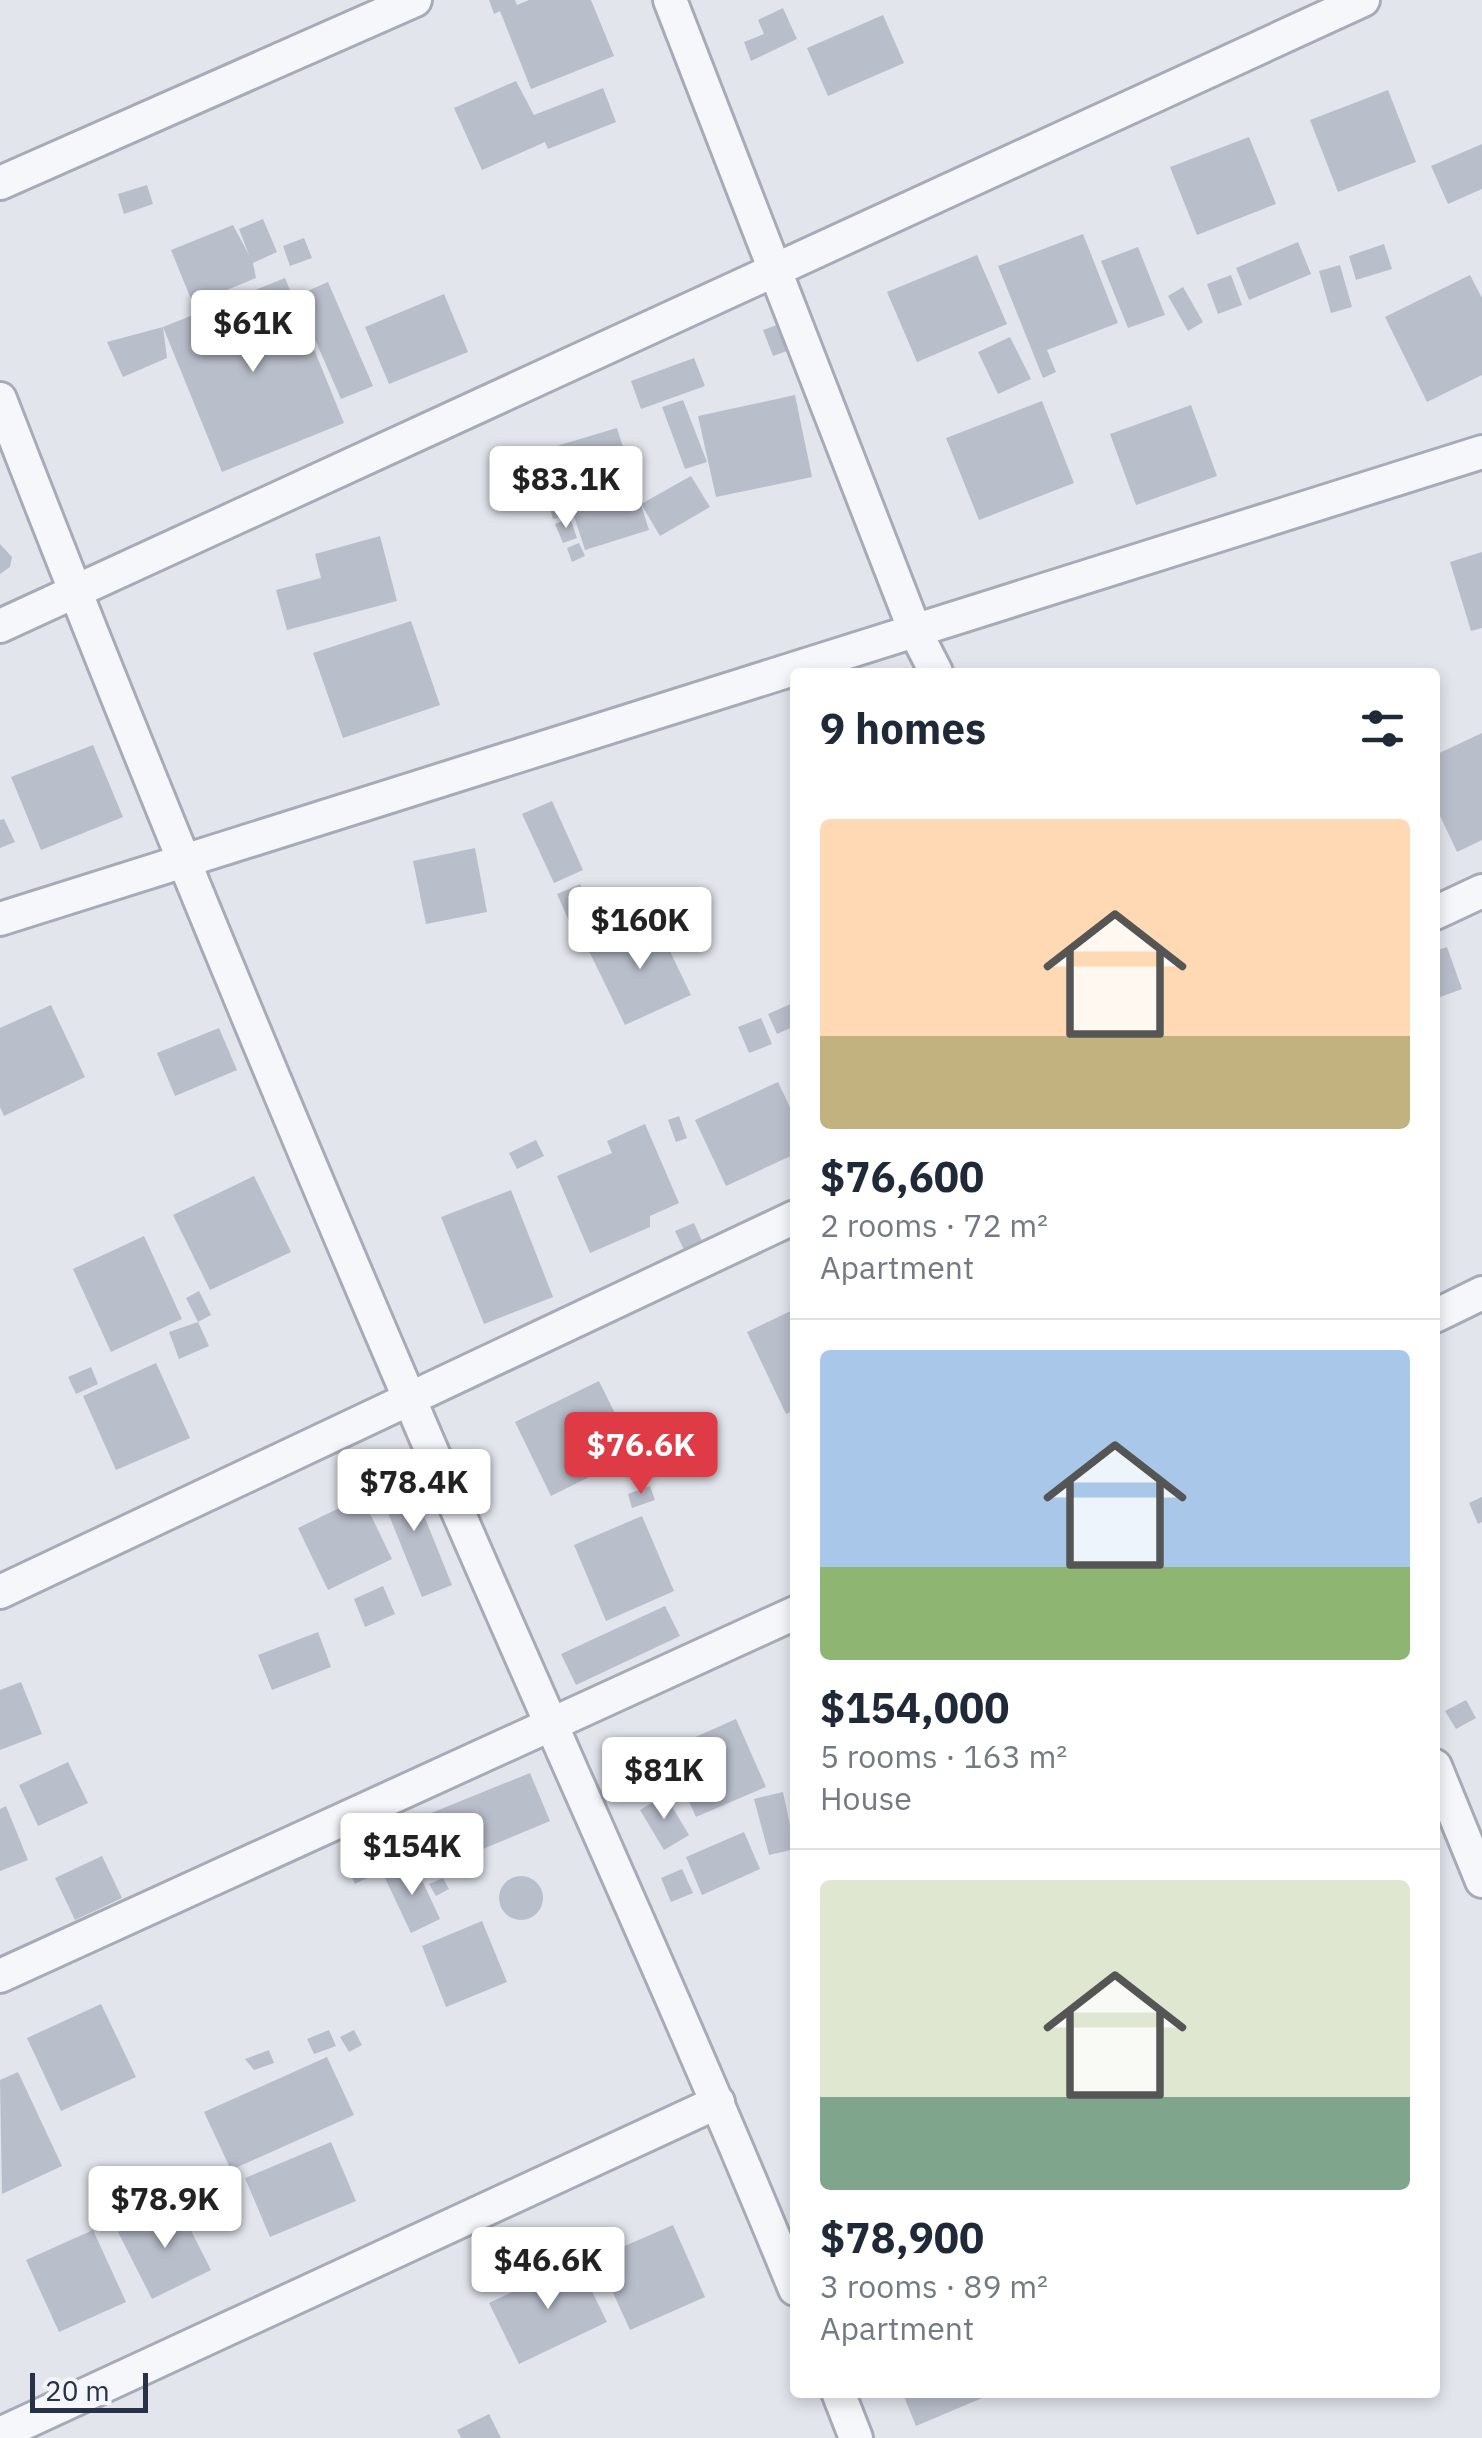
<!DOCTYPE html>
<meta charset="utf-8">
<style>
body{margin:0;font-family:"IBM Plex Sans",sans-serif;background:#f2f2f3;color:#1f2937;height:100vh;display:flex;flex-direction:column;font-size:38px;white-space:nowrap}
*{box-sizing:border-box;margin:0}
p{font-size:32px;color:#747a83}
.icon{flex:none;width:55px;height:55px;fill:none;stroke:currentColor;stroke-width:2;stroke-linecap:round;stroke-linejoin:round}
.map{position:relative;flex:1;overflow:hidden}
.sheet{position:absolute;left:790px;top:668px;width:650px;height:1730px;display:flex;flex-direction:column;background:#fff;border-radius:10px;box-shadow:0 5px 15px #0003}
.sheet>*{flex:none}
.scale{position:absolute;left:30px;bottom:25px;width:118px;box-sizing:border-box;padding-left:10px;border:5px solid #283147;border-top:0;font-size:28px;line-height:35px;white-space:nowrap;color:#283147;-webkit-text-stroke:8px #f3f5f9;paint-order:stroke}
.price{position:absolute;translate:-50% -85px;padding:0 22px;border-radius:10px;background:#fff;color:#222;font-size:32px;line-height:65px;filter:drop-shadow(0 2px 5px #0008)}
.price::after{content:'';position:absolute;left:50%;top:60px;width:30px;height:22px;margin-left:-15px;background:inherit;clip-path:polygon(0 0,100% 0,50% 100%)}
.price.selected{background:#de3b46;color:#fff}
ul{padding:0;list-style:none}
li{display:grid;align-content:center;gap:20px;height:530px;padding:0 30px}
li+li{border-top:2px solid #e0e1e3}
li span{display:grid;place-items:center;height:310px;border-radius:10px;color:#555}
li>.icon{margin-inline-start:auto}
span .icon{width:180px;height:180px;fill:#fffc;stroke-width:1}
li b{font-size:42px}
h2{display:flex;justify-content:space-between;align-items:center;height:120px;padding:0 30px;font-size:42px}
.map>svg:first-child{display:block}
.building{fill:#b9becb}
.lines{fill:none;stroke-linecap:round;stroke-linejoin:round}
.minor-casing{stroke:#a6abb7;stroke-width:38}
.minor{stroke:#f6f7fa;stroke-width:32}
</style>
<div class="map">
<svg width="1482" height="2438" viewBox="0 0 1482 2438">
<rect width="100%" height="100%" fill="#e2e5ec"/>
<!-- building -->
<g class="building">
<path d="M489 0H515L517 5 529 0H591L614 56 531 89 500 11 494 14Z"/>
<path d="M783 8 797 39 751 61 744 42 764 34 758 20Z"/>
<path d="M883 15 904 63 828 96 807 48Z"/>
<path d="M516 81 534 115 603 88 616 122 548 149 545 142 482 170 454 108Z"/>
<path d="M1388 90 1416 162 1338 192 1310 120Z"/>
<path d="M1249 137 1276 204 1197 235 1170 167Z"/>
<path d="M1482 144V189L1448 204 1431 166Z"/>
<path d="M147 185 153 204 124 214 118 194Z"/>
<path d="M263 219 277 252 253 263 256 278 193 304 171 250 233 225 249 255 239 229Z"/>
<path d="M1083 234 1118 323 1047 350 1056 372 1043 378 998 266Z"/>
<path d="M304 238 312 258 290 266 283 246Z"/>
<path d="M1298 242 1311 274 1249 300 1236 268Z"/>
<path d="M1384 244 1392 269 1356 280 1349 256Z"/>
<path d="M1138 247 1165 315 1128 328 1101 261Z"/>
<path d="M977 255 1007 324 917 362 887 292Z"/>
<path d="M1340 265 1352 307 1331 313 1319 271Z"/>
<path d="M1231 275 1242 305 1218 314 1207 284Z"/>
<path d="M1470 275 1482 298V375L1427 402 1385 317Z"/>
<path d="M285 278 344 423 222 472 163 327Z"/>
<path d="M328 282 373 386 341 399 296 296Z"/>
<path d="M1183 287 1203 322 1188 331 1168 296Z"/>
<path d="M444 294 468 352 389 384 365 327Z"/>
<path d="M785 322 795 348 773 356 763 330Z"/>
<path d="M163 327 167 358 123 377 107 342Z"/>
<path d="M1010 337 1031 379 998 394 978 352Z"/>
<path d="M694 358 705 386 641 409 631 381Z"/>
<path d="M795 395 812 477 716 497 698 416Z"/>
<path d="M683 400 707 462 685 469 662 407Z"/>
<path d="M1042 401 1074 483 979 520 946 438Z"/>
<path d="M1191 405 1217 476 1136 505 1110 434Z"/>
<path d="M617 428 649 530 585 550 573 513 553 519 533 453Z"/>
<path d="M691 476 710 507 660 536 641 504Z"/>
<path d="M570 518 577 538 563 543 555 524Z"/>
<path d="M380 536 397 601 287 630 276 590 321 578 315 554Z"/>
<path d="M579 543 585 556 572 562 567 548Z"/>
<path d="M0 544 12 557 10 567 0 574Z"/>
<path d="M1482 552V628L1471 631 1450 562Z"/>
<path d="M411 621 440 705 343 738 313 653Z"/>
<path d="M1482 733V840L1457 852 1435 805V755Z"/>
<path d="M93 745 123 817 41 850 11 777Z"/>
<path d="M552 801 583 870 554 883 522 814Z"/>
<path d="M4 819 15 842 0 848V820Z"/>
<path d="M475 848 487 912 426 924 413 861Z"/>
<path d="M580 884 592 911 569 921 557 894Z"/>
<path d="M654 918 691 995 625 1025 588 949Z"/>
<path d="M1447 947 1462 989 1435 999V951Z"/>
<path d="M795 1002V1026L777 1034 768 1014Z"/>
<path d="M51 1005 85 1077 4 1116 0 1107V1028Z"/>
<path d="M761 1018 772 1044 749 1053 738 1027Z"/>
<path d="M219 1028 237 1070 175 1096 157 1053Z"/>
<path d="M778 1082 795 1118V1154L726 1186 695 1120Z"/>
<path d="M679 1116 687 1138 676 1142 668 1120Z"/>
<path d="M645 1124 679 1203 650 1216V1227L590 1253 557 1176 612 1153 607 1141Z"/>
<path d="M536 1140 544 1156 517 1169 509 1153Z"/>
<path d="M254 1176 291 1252 210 1290 173 1215Z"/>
<path d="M511 1190 553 1297 484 1324 441 1217Z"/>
<path d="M694 1223 705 1248 687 1256 675 1231Z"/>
<path d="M144 1236 182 1319 111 1352 73 1269Z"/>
<path d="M199 1291 211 1315 198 1322 209 1346 179 1359 169 1332 198 1322 186 1298Z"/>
<path d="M795 1309V1410L786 1414 747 1332Z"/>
<path d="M156 1363 190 1438 116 1470 83 1396Z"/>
<path d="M91 1367 98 1384 76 1394 68 1377Z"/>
<path d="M599 1381 635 1454 551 1496 515 1422Z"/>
<path d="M406 1471 452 1585 422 1597 376 1483Z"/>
<path d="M650 1486 655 1500 632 1508 628 1494Z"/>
<path d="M362 1497 392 1559 328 1590 298 1528Z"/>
<path d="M1482 1497V1522L1478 1524 1469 1503Z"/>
<path d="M642 1516 674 1591 606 1621 574 1545Z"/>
<path d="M383 1586 395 1614 365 1627 354 1599Z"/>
<path d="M665 1606 680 1636 576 1685 561 1654Z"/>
<path d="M318 1632 331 1667 272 1690 258 1655Z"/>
<path d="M21 1682 42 1734 0 1750V1690Z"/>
<path d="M1466 1700 1476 1718 1456 1729 1445 1711Z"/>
<path d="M736 1719 766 1787 696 1817 666 1750Z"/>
<path d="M68 1762 88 1803 38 1826 19 1785Z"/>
<path d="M530 1773 550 1821 430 1871 409 1822Z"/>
<path d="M783 1792 795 1849 769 1855 754 1799Z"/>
<path d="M665 1795 689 1835 664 1850 640 1810Z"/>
<path d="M6 1806 28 1860 0 1871V1809Z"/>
<path d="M399 1827 412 1855 355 1884 341 1855Z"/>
<path d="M744 1832 760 1869 702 1895 686 1857Z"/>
<path d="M102 1856 122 1898 75 1920 55 1878Z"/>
<path d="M414 1863 440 1919 411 1933 384 1876Z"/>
<path d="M682 1869 693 1893 671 1902 661 1878Z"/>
<circle cx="521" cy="1898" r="22"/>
<path d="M443 1878 449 1889 436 1896 429 1884Z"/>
<path d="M482 1921 507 1982 446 2007 422 1946Z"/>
<path d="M101 2004 136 2077 61 2111 27 2038Z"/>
<path d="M329 2030 336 2046 314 2054 307 2039Z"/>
<path d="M354 2030 362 2045 349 2052 340 2037Z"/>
<path d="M269 2050 274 2063 254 2070 245 2059Z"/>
<path d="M327 2057 354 2115 231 2170 204 2112Z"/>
<path d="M18 2072 62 2166 2 2194 0 2080Z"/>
<path d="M331 2142 356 2201 270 2237 245 2178Z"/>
<path d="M177 2203 211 2270 152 2299 118 2232Z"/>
<path d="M673 2225 705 2297 630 2330 597 2258Z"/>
<path d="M93 2230 126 2302 59 2332 26 2260Z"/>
<path d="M577 2261 607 2322 519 2364 489 2303Z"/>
<path d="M902 2392H986L987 2396 916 2426Z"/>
<path d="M489 2414 501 2438H461L457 2430Z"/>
</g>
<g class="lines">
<defs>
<g id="minor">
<path d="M670 0 915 631 936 672"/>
<path d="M0 183 415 0"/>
<path d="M0 399C130 735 268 1069 410 1400 536 1697 673 1990 795 2289"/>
<path d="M0 626 1363 0"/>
<path d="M1435 913 1482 891"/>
<path d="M0 919 1482 452"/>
<path d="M1435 1316 1482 1293"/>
<path d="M0 1592 795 1217"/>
<path d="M1435 1766 1482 1881"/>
<path d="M0 1976 795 1613"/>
<path d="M838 2392 856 2438"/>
<path d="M0 2434 718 2102"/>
</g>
</defs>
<!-- minor casing -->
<use href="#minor" class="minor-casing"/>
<!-- minor -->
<use href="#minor" class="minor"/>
</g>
</svg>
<div class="scale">20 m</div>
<b class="price" style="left:253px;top:375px">$61K</b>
<b class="price" style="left:566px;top:531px">$83.1K</b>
<b class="price" style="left:640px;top:972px">$160K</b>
<b class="price selected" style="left:641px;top:1497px">$76.6K</b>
<b class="price" style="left:414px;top:1534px">$78.4K</b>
<b class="price" style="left:664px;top:1822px">$81K</b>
<b class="price" style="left:412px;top:1898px">$154K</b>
<b class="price" style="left:165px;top:2251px">$78.9K</b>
<b class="price" style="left:548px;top:2312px">$46.6K</b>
<section class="sheet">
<h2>9 homes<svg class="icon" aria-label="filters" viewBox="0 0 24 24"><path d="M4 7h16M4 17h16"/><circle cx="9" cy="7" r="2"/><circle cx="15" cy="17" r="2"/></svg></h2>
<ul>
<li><span style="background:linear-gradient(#ffd9b3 70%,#c2b280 0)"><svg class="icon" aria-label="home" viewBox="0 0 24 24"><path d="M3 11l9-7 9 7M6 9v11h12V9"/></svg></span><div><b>$76,600</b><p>2 rooms · 72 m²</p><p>Apartment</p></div></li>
<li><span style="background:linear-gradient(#a9c7e8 70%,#8fb573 0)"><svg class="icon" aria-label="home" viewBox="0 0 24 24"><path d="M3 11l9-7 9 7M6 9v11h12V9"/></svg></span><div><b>$154,000</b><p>5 rooms · 163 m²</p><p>House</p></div></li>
<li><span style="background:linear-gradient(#dfe7d0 70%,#7fa58c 0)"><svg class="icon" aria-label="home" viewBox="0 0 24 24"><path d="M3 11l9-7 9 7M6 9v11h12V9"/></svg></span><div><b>$78,900</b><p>3 rooms · 89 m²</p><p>Apartment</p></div></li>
</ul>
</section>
</div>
